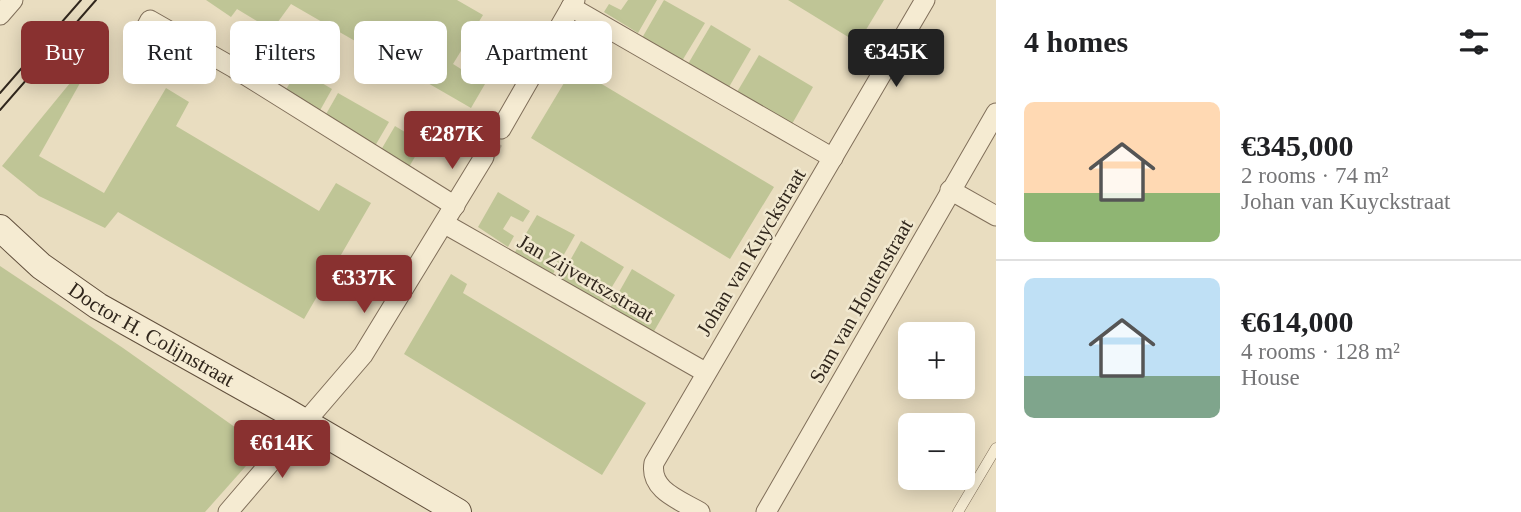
<!DOCTYPE html>
<meta charset="utf-8">
<style>
body{margin:0;font-family:"Times New Roman",serif;background:#f2f2f2;color:#202124;height:100vh;display:flex;flex-direction:column;font-size:26px;white-space:nowrap}
*{box-sizing:border-box;margin:0}
p{font-size:23px;color:#757577}
.icon{flex:none;width:38px;height:38px;fill:none;stroke:currentColor;stroke-width:2;stroke-linecap:round;stroke-linejoin:round}
.map{position:relative;flex:1;overflow:hidden}
.drawer{display:flex;flex-direction:column;background:#fff;width:525px}
.drawer>*{flex:none}
.banner{position:absolute;left:21px;top:21px;width:665px;height:63px;display:flex;gap:14px}
.buttons{position:absolute;left:898px;top:322px;display:grid;gap:14px}
.buttons a{display:grid;place-items:center;width:77px;height:77px;border-radius:10px;background:#fff;box-shadow:0 4px 18px #0003;font-size:35px}
.price{position:absolute;translate:-50% -60px;padding:0 16px;border-radius:7px;background:#893130;color:#fff;font-size:23px;line-height:46px;filter:drop-shadow(0 2px 4px #0008)}
.price::after{content:'';position:absolute;left:50%;top:42px;width:21px;height:16px;margin-left:-10px;background:inherit;clip-path:polygon(0 0,100% 0,50% 100%)}
.price.current{background:#222;color:#fff}
ul{padding:0;list-style:none}
li{display:flex;align-items:center;gap:21px;height:175px;padding:0 28px}
li+li{border-top:2px solid #e0e0e0}
li span{display:grid;place-items:center;flex:none;width:196px;height:140px;border-radius:10px;color:#555}
li>.icon{margin-inline-start:auto}
span .icon{width:84px;height:84px;fill:#fffc;stroke-width:1}
li b{font-size:30px}
h2{display:flex;justify-content:space-between;align-items:center;height:84px;padding:0 28px;font-size:30px}
.chip{padding:0 24px;border-radius:10px;background:#fff;box-shadow:0 4px 18px #0003;font-size:24px;line-height:63px}
.chip.current{background:#893130;color:#fff}
main{display:flex;flex:1;min-height:0}
.map>svg:first-child{display:block}
.green{fill:#bfc596}
.lines{fill:none;stroke-linecap:round;stroke-linejoin:round}
.street-tunnel{stroke:#c4b99f;stroke-width:19;stroke-dasharray:19 10;stroke-linecap:butt}
.lane-casing{stroke:#806f5a;stroke-width:11}
.street-casing{stroke:#806f5a;stroke-width:21}
.secondary-casing{stroke:#62503d;stroke-width:28}
.lane{stroke:#f5ebd2;stroke-width:10}
.street{stroke:#f5ebd2;stroke-width:19}
.secondary{stroke:#f5ebd2;stroke-width:26}
.tram{stroke:#31271d;stroke-width:2}
.labels{text-anchor:middle;dominant-baseline:central;stroke-width:5;stroke-linejoin:round;paint-order:stroke}
.street-label{font-size:21px;fill:#31271d;stroke:#f1e8cf}
</style>
<main>
<div class="map">
<svg width="996" height="512" viewBox="0 0 996 512">
<rect width="100%" height="100%" fill="#e9ddc0"/>
<!-- green -->
<g class="green">
<path d="M206 0H457L483 15 453 64 485 84 471 108 291 4 272 30 237 9 231 17Z"/>
<path d="M628 0H657L638 33 604 12 609 4 621 10Z"/>
<path d="M664 0 705 23 682 61 642 38Z"/>
<path d="M788 0H884L858 43Z"/>
<path d="M711 25 751 49 729 87 688 64Z"/>
<path d="M102 44 39 156 104 193 166 88 189 102 176 126 319 211 336 183 371 203 304 319 118 212 105 228 39 196 2 166Z"/>
<path d="M759 55 813 87 792 124 737 92Z"/>
<path d="M579 58 594 67 590 77 774 187 730 259 531 138Z"/>
<path d="M298 69 332 89 318 114 284 93Z"/>
<path d="M338 93 389 122 375 146 325 116Z"/>
<path d="M395 126 423 143 409 167 381 150Z"/>
<path d="M498 192 530 211 523 222 511 216 503 229 514 236 508 247 478 227Z"/>
<path d="M537 215 575 235 553 274 515 252Z"/>
<path d="M581 241 624 267 601 305 559 280Z"/>
<path d="M0 266 123 348 263 447 205 512H0Z"/>
<path d="M632 269 675 295 653 333 610 308Z"/>
<path d="M451 274 467 284 463 293 646 403 602 475 404 354Z"/>
</g>
<g class="lines">
<!-- street-tunnel -->
<path class="street-tunnel" d="M484 157 501 129"/>
<defs>
<path id="lane" d="M958 512 996 448"/>
<g id="street">
<path d="M571 7 833 158"/>
<path d="M0 15 13 0"/>
<path d="M143 33 150 20 234 68 455 206"/>
<path d="M501 129 575 0"/>
<path d="M950 190 996 216"/>
<path d="M445 224 705 372"/>
<path d="M228 512 363 355 484 157"/>
<path d="M700 512C680 500 649 490 654 463L925 0"/>
<path d="M766 512 996 113"/>
</g>
<g id="secondary">
<path id="s1" d="M0 228 41 266 98 306 284 410 458 512"/>
</g>
</defs>
<!-- lane casing -->
<use href="#lane" class="lane-casing"/>
<!-- street casing -->
<use href="#street" class="street-casing"/>
<!-- secondary casing -->
<use href="#secondary" class="secondary-casing"/>
<!-- lane -->
<use href="#lane" class="lane"/>
<!-- street -->
<use href="#street" class="street"/>
<!-- secondary -->
<use href="#secondary" class="secondary"/>
<!-- tram -->
<g class="tram">
<path d="M0 93 81 0"/>
<path d="M0 110 96 0"/>
</g>
</g>
<g class="labels">
<!-- street labels -->
<g class="street-label">
<text transform="translate(751 252) rotate(-59)">Johan van Kuyckstraat</text>
<text transform="translate(586 278) rotate(30)">Jan Zijvertszstraat</text>
<text transform="translate(861 301) rotate(-60)">Sam van Houtenstraat</text>
<text stroke="none"><textPath href="#s1" startOffset="186">Doctor H. Colijnstraat</textPath></text>
</g>
</g>
</svg>
<div class="buttons">
<a>+</a>
<a>−</a>
</div>
<b class="price current" style="left:896px;top:89px">€345K</b>
<b class="price" style="left:452px;top:171px">€287K</b>
<b class="price" style="left:364px;top:315px">€337K</b>
<b class="price" style="left:282px;top:480px">€614K</b>
<div class="banner">
<a class="chip current">Buy</a>
<a class="chip">Rent</a>
<a class="chip">Filters</a>
<a class="chip">New</a>
<a class="chip">Apartment</a>
</div>
</div>
<section class="drawer">
<h2>4 homes<svg class="icon" aria-label="filters" viewBox="0 0 24 24"><path d="M4 7h16M4 17h16"/><circle cx="9" cy="7" r="2"/><circle cx="15" cy="17" r="2"/></svg></h2>
<ul>
<li><span style="background:linear-gradient(#ffd9b3 65%,#8fb573 0)"><svg class="icon" aria-label="home" viewBox="0 0 24 24"><path d="M3 11l9-7 9 7M6 9v11h12V9"/></svg></span><div><b>€345,000</b><p>2 rooms · 74 m²</p><p>Johan van Kuyckstraat</p></div></li>
<li><span style="background:linear-gradient(#bfe0f5 70%,#7fa58c 0)"><svg class="icon" aria-label="home" viewBox="0 0 24 24"><path d="M3 11l9-7 9 7M6 9v11h12V9"/></svg></span><div><b>€614,000</b><p>4 rooms · 128 m²</p><p>House</p></div></li>
</ul>
</section>
</main>
